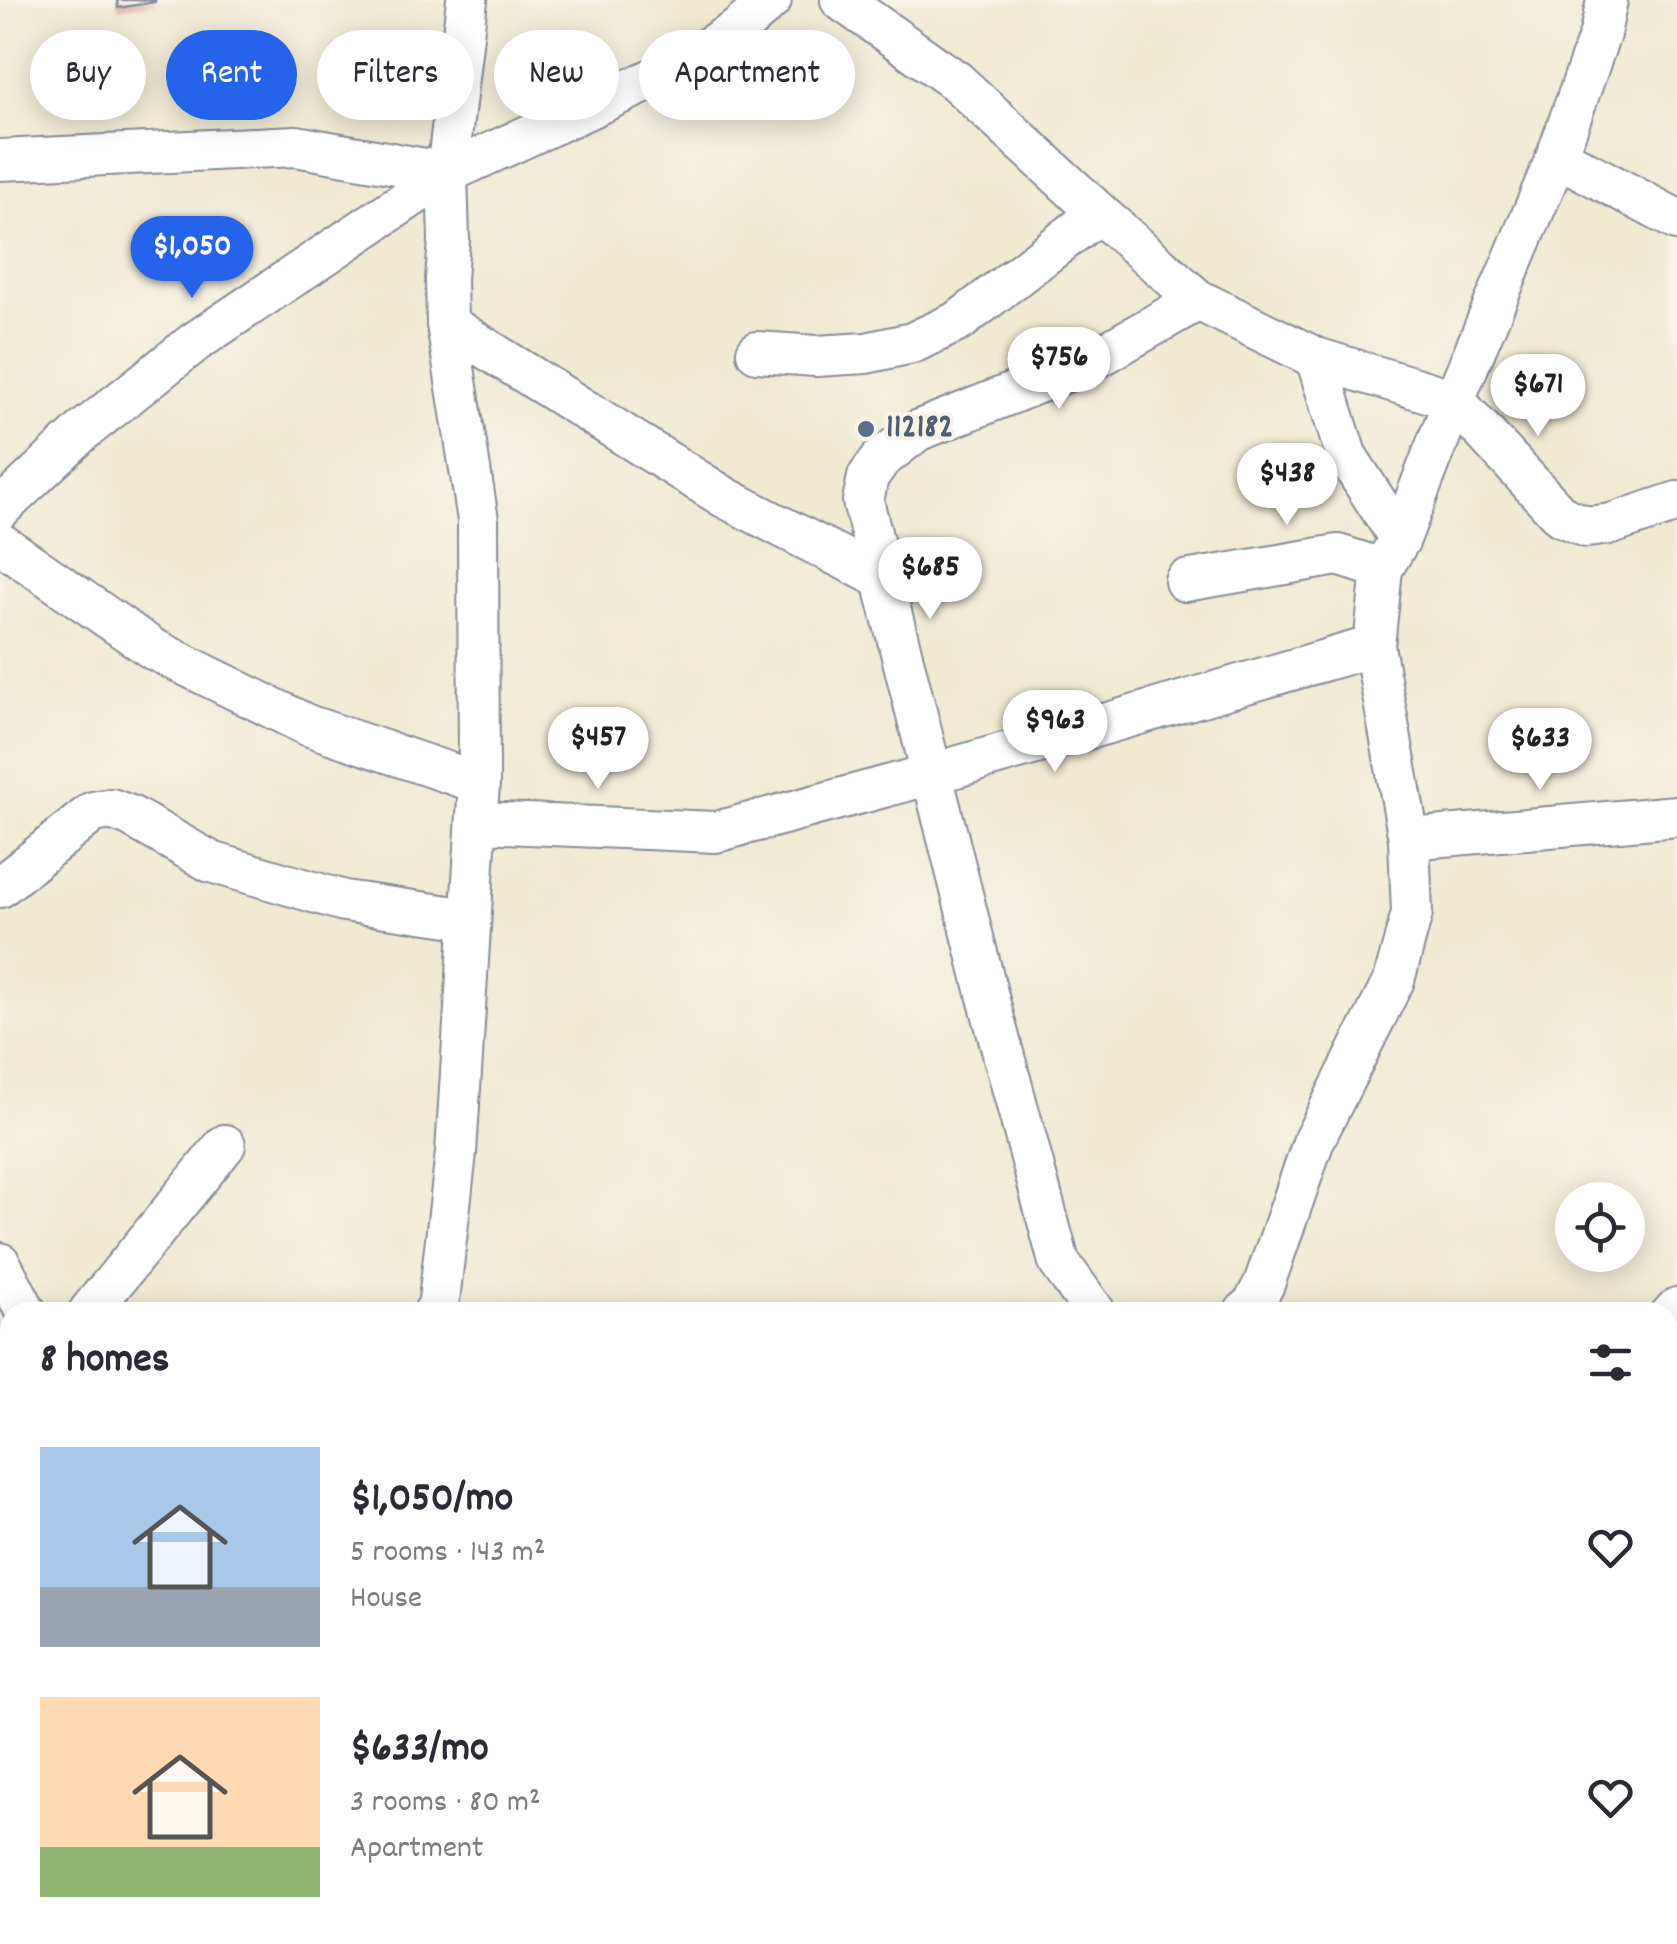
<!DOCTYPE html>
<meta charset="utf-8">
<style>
body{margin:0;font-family:Dekko,sans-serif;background:#f2f2f3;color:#2b2b33;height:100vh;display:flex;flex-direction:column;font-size:38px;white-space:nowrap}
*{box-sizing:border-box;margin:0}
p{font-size:32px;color:#7c7c81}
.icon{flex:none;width:55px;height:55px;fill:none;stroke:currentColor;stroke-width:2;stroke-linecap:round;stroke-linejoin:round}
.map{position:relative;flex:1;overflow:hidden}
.drawer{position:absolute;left:0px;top:1302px;width:1678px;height:642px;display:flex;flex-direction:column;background:#fff;border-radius:30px 30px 0 0;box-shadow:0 5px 25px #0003}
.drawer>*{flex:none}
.hud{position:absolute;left:30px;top:30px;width:1000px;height:90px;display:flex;gap:20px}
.tools{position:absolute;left:1555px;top:1182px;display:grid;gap:20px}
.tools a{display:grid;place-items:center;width:90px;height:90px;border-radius:50%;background:#fff;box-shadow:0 5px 25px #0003;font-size:50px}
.price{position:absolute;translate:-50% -85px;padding:0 22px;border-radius:35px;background:#fff;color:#222;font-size:32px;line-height:65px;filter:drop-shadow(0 2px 5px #0008)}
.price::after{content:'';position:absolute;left:50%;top:60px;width:30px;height:22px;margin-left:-15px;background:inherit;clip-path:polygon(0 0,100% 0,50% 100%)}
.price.active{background:#2563eb;color:#fff}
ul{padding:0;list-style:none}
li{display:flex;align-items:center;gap:30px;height:250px;padding:0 40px}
li span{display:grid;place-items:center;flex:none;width:280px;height:200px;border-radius:0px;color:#555}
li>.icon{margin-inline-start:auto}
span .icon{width:120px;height:120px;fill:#fffc;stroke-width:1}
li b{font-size:42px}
h2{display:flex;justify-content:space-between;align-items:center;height:120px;padding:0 40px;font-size:42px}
.chip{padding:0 35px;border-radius:45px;background:#fff;box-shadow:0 5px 25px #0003;font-size:35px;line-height:90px}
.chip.active{background:#2563eb;color:#fff}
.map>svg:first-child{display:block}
.building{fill:#deaba6}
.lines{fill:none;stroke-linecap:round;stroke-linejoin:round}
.street-casing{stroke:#868c98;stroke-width:44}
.street{stroke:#fff;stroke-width:40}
.service-dot{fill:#5c6f8a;stroke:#f7f3e8;stroke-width:4}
.labels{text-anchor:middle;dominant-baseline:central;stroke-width:8;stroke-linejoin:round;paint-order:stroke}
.service-label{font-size:35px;font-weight:bold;fill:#4e5e75;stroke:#f7f3e8;text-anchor:start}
</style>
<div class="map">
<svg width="1677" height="1944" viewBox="0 0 1677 1944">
<rect width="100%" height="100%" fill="#f7f3e8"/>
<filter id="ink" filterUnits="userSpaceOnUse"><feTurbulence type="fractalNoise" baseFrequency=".01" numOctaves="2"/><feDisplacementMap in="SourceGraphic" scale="20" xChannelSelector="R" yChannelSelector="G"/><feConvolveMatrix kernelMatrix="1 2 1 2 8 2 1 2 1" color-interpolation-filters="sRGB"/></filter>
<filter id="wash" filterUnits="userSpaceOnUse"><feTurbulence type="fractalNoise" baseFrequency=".0048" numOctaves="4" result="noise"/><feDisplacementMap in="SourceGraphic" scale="40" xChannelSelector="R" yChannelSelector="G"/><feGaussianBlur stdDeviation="2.25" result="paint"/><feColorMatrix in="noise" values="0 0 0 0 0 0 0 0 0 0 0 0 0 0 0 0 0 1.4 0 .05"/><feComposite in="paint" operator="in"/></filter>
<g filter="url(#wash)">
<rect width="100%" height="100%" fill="#f0ead3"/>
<g id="blocks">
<!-- building -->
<path class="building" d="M117 0H155V2L118 8Z"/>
</g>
</g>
<g filter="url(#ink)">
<use href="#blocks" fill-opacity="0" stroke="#868c98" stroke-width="2.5"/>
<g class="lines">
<defs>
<g id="street">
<path d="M841 0 956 81 1099 213 1198 300 1316 358 1454 400 1561 516 1587 527 1611 524 1677 502"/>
<path d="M1557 156 1677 220"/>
<path d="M0 160 296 146 447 173"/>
<path d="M447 324 724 497 883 579"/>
<path d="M757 352 816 356 866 353 912 343 959 321 1099 213"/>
<path d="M1316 358 1346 455 1400 539"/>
<path d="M0 509 83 431 195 342 447 173 672 70 738 29 771 0"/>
<path d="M0 543 153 649 307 725 479 783"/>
<path d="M1185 581 1338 555 1382 569"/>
<path d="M477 822 716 832 932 774 1374 646"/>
<path d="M1409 839 1677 816"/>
<path d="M0 887 93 812 111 809 130 816 211 862 344 901 470 919"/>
<path d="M0 1263 26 1312"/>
<path d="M89 1312 225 1145"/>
<path d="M434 1312 438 1309 456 1153 479 783 478 520 447 324 446 279 449 240 447 173 467 0"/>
<path d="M1095 1312 1059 1262 988 997 863 501 868 477 880 460 917 431 1088 363 1198 300"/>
<path d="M1245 1312 1254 1303 1264 1284 1314 1140 1394 980 1412 913 1409 839 1374 646 1382 569 1400 539 1454 400 1557 156 1600 34 1607 0"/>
<path d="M1668 1318 1677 1308"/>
<path d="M0 1644 3 1643"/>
<path d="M1668 1674 1677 1652"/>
<path d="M462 1935V1944"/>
<path d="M712 1935V1944"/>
<path d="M221 1944 223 1935"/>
<path d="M1272 1944 1276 1935"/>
<path d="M1512 1944 1517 1935"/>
</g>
</defs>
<!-- street casing -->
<use href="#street" class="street-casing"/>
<!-- street -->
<use href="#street" class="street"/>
</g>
</g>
<!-- markers -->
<circle class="service-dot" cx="866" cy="429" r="10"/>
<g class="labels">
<!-- service labels -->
<g class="service-label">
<text x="886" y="429">112182</text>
</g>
</g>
</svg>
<div class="tools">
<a><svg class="icon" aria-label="locate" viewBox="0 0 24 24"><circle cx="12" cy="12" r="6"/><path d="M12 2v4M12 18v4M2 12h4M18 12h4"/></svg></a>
</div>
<b class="price active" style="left:192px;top:301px">$1,050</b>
<b class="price" style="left:1059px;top:412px">$756</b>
<b class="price" style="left:1538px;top:439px">$671</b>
<b class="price" style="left:1287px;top:528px">$438</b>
<b class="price" style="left:930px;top:622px">$685</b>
<b class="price" style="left:1055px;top:775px">$963</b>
<b class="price" style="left:598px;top:792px">$457</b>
<b class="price" style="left:1540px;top:793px">$633</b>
<div class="hud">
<a class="chip">Buy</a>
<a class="chip active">Rent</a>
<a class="chip">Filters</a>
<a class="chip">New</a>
<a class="chip">Apartment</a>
</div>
<section class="drawer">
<h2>8 homes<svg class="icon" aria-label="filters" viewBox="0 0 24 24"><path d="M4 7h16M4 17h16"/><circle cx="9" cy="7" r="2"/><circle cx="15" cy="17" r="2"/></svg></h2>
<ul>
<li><span style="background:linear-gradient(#a9c7e8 70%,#9aa5b1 0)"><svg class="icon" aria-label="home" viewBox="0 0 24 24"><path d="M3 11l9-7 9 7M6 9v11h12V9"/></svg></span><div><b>$1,050/mo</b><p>5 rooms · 143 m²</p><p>House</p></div><svg class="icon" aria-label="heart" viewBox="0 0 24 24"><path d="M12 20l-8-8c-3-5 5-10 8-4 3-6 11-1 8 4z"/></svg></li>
<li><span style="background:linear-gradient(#ffd9b3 75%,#8fb573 0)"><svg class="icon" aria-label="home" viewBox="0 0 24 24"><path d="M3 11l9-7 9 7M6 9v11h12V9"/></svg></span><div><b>$633/mo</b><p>3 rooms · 80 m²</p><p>Apartment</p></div><svg class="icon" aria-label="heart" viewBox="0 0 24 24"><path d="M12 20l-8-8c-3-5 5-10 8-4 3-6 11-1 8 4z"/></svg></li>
</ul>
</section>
</div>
